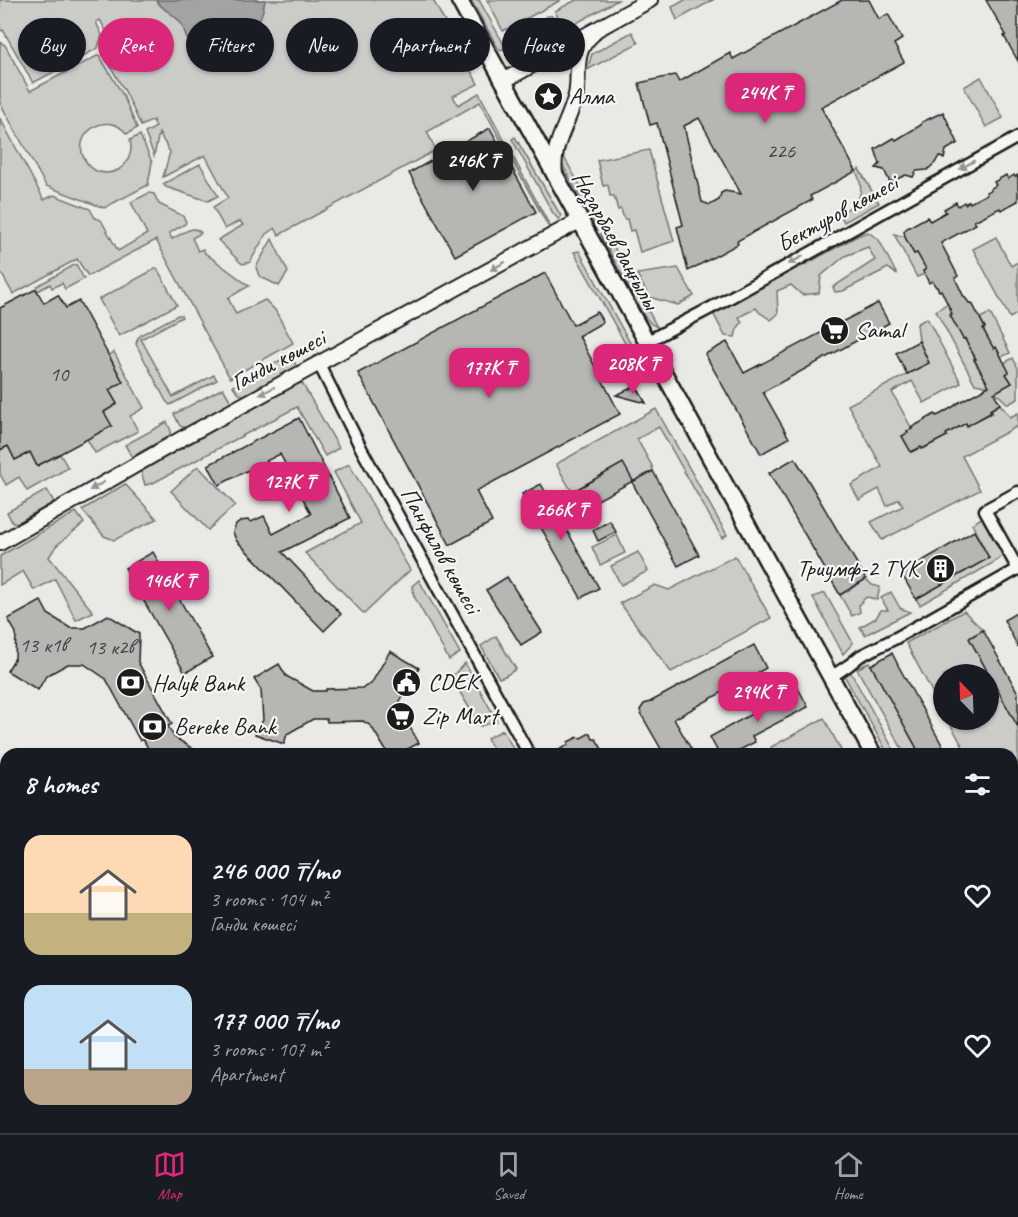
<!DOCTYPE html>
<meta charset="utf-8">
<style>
body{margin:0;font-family:Caveat,sans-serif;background:#242831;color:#f1f3f6;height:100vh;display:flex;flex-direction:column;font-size:22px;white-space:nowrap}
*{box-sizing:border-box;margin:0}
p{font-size:20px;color:#9ea1a6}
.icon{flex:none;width:33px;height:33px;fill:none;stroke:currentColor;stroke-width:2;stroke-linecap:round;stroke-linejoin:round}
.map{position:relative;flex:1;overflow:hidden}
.sheet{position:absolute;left:0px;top:748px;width:1018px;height:386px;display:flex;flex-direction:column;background:#171b24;border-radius:18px 18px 0 0;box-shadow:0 2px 4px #0004}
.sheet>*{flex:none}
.hud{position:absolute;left:18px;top:18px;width:600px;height:54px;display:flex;gap:12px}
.needle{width:39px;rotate:337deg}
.fabs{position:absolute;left:933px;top:664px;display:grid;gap:12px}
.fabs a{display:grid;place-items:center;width:66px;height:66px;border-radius:50%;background:#171b24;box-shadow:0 2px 4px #0004;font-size:30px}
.price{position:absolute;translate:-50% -51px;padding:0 14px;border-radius:12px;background:#db2777;color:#fff;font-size:20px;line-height:39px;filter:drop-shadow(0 2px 3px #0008)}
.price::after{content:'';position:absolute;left:50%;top:36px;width:18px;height:14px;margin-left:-9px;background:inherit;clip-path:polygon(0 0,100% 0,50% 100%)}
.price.active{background:#222;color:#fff}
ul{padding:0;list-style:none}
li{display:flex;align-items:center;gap:18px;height:150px;padding:0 24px}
li span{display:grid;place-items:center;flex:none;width:168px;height:120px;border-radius:18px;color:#555}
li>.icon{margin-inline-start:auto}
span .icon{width:72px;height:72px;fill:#fffc;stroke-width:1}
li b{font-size:26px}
h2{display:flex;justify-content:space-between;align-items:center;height:72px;padding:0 24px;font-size:26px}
.chip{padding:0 21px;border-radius:27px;background:#171b24;box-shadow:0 2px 4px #0004;font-size:21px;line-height:54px}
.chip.active{background:#db2777;color:#fff}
.tabs{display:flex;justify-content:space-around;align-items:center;height:84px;border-top:2px solid #363941;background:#171b24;font-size:16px;color:#9ea1a6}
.tabs a{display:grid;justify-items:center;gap:3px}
.tabs .active{color:#db2777}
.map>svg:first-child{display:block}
.green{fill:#cbcbc7;stroke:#747472;stroke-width:1.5}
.water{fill:#a3a3a1;stroke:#6d6d6c;stroke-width:1.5}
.building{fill:#b6b6b3;stroke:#1c1c1c;stroke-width:1.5;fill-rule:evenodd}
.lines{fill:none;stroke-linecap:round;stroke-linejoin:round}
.primary-tunnel{stroke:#c0c0bd;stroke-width:16;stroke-dasharray:16 8;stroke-linecap:butt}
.minor-casing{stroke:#1c1c1c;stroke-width:15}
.tertiary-casing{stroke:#1c1c1c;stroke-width:18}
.secondary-casing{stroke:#1c1c1c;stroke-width:20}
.primary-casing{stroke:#1c1c1c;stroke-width:21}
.minor{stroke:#f6f6f2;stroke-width:10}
.tertiary{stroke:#f6f6f2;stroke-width:14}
.secondary{stroke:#f6f6f2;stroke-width:15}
.primary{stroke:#f6f6f2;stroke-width:16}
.oneway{fill:#949492}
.labels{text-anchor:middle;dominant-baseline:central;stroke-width:4.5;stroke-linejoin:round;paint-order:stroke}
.number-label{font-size:21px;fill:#424242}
.poi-label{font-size:24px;fill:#1c1c1c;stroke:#f6f6f2;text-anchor:start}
.street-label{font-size:24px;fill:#1c1c1c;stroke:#f6f6f2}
</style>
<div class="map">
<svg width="1018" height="1133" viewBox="0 0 1018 1133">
<rect width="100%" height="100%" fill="#e9e9e5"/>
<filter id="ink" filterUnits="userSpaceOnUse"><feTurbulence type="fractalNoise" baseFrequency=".0167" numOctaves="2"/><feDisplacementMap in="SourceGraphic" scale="12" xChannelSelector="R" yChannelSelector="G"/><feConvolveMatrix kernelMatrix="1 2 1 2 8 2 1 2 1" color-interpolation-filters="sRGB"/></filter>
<g filter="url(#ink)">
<!-- green -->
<g class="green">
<path d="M0 0H433L478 84 453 96 458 105 479 93 552 230 541 237 549 228 480 102 427 132 436 150 279 235 275 228 266 234 250 262 243 264 241 263 218 240 243 225 240 221 225 229 213 207 228 198 205 155 163 177 170 152 159 133 154 156 145 133 156 127 153 120 141 126 126 93 102 52 113 44 100 20 96 22 102 35 98 48 33 83 3 30 0 31Z"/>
<path d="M471 0H479L506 48 501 50 498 48Z"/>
<path d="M487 0H561L503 31Z"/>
<path d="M576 0H618L566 29 563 28 555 11Z"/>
<path d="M685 0H713L677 20 672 7Z"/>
<path d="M548 16H552L559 29 557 34 521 51 515 49 512 42 513 36Z"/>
<path d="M632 32 638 43 587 70 592 54Z"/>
<path d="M0 42 5 45 30 91 99 55 123 95 137 128 127 134C106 107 67 137 87 163 92 170 99 173 107 173 125 172 134 155 130 140L140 135 152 162 148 185 104 208 46 186 0 103Z"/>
<path d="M981 77 1003 118 986 127 964 87Z"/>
<path d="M0 118 44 200 54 195 90 209 95 218 101 220 118 251 147 234 131 202 149 193 154 194 159 204 183 216 186 222 185 224 169 233 172 239C181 235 193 223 201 233L192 238 198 251 203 249 205 253 249 286 228 298 236 314 265 300 275 310 293 343 230 378 156 240 88 276 77 259 13 294 0 271Z"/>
<path d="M515 137 561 216 559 220 553 213 512 139Z"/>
<path d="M649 150 674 241 640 252 634 230 630 231 627 219H624L621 209 618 210 614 196H610L608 185 603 186 597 160Z"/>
<path d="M561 152 601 222 595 225 562 164 560 159Z"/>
<path d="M200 164 218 196 208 201 166 187 163 184Z"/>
<path d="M859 169 879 203 844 222 840 214C859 202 867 193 856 171Z"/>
<path d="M606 232 657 327 651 324 644 316 600 234Z"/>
<path d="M868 232 879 240 897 275 888 268 843 291 835 292 833 287 875 260 868 247 845 256 821 276 819 293 802 295 791 285 777 291 778 314 771 320 759 312 756 308 739 317 742 322 737 329 735 337 725 336 714 315 720 309 797 265 801 267 857 236Z"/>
<path d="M894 234 905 237 914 254 921 251 926 269 923 271 924 274 917 277Z"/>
<path d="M996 237 1011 266 1018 262V313L1010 318 973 249Z"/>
<path d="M272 239 288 272 279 286 259 276 256 267Z"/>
<path d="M579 251 639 359 635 361 574 252Z"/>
<path d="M76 264 84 279 65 289 62 283 52 288 50 284 38 291 36 289 37 286Z"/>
<path d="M157 268 177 305 119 336 99 299Z"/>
<path d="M678 268 694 296 678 305 649 297 637 274Z"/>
<path d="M948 303 951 308 949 309 952 314 951 315 973 354 976 359 974 360 987 383H989L991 387 975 384 936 311Z"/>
<path d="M990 313 1010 353 1001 357 996 348 993 349 983 329 985 327 980 318Z"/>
<path d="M178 315H181L182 317 141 339 173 397 214 375 217 380 170 405 166 401 136 344 138 338 142 334Z"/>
<path d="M927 318 961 383 924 403 912 381 892 392 912 429 902 436 911 452 921 447 923 449 947 436 946 434 966 423 967 425 992 413 990 410 1000 404 1010 417 1018 413V426L962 456 980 490 882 540 871 522 903 506 899 499 887 506 879 489 859 500 851 485 882 467 848 405 929 363 919 341 917 324Z"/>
<path d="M114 352 144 408 130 416 138 431 95 453 87 439 111 426 104 412 117 404 109 390 123 382 109 355Z"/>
<path d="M290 355 297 367 245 395C238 396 237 391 233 386Z"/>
<path d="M1013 358 1018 368V399L1008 404 995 392 1011 383 1006 374 1004 363Z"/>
<path d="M302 383 339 448 325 456 297 407 153 483 145 485 141 471 297 384Z"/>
<path d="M223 388 230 400 229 405 186 428 180 426 174 414Z"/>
<path d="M656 409 727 535 722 538 659 427 637 439 652 466 653 471 633 482 623 464 572 492 556 464Z"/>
<path d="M167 422 171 431 169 436 132 457 125 445Z"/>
<path d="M8 446 15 460 30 452 37 466 60 454 68 468 27 491 19 477 6 485 0 474V450Z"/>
<path d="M349 464 410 570 364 614 305 553 361 523 334 472Z"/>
<path d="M198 466 235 505 208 530 171 491Z"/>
<path d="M125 484 157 519 114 540 104 536 82 510Z"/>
<path d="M47 490 54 502 17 523 12 522 7 512Z"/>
<path d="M76 512 84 523 56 546 49 557 93 612 76 620 55 579 34 590 23 571 0 585V556Z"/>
<path d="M983 517 1003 555 998 560 920 605 916 599 989 558 972 524Z"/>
<path d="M617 535 625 553 600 565 592 547Z"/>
<path d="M638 552 648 571 621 585 611 566Z"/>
<path d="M735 556 771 618 671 672 620 603 655 585 669 590Z"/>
<path d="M866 579 872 585 880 587 877 600 868 597 865 598 859 605 860 612 852 616 840 595Z"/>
<path d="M419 580 460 653 449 660 414 596 412 586Z"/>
<path d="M891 592 900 608 910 612 865 635 860 627 876 618 881 610H888L881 598Z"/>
<path d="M825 593 853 643 843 654 813 597Z"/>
<path d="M964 611 983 630 969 638 1018 727V791L1013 794 1012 754H967L948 720H988V675H944L943 712 906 643Z"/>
<path d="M496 636 516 669 505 676 499 678 481 646Z"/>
<path d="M869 662 871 665 920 754H905L857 669Z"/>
<path d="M465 663 497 721 480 726 451 677Z"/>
<path d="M850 671 896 754H888L844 675Z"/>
<path d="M824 718 843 754H774L771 747Z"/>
<path d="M503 730 516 754H496L487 738Z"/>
<path d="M645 1128H722L725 1133H637Z"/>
</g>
<!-- water -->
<path class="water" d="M156 0H265C264 6 263 13 260 18 253 30 212 52 198 48 183 43 188 33 180 22 173 13 162 10 156 0Z"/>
<!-- building -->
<g class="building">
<path d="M842 0H869L879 19 888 14 902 39 894 44 904 62 821 107 856 171 810 196 812 200 737 241 738 244 688 271 677 227 683 225 657 123 650 125 639 83 675 75 679 82 730 53 733 59ZM699 118 741 194 725 191 721 193 719 200 710 205 702 202 684 126Z"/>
<path d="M986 0H1018V61L1004 36 1006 35Z"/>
<path d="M943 112 958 143 946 150 944 159 939 156 935 163 927 170 916 171 913 177 906 175 890 182 884 170 876 168 880 164 875 149 894 138 896 140 921 125 922 122Z"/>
<path d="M490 128 536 212 455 256 409 173Z"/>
<path d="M1006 175 1008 179 1014 175 1015 177 1018 175V201L1001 210 1000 208 974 221 976 224 941 243 958 276 955 278 963 295 970 304 972 303 985 328 983 329 994 349 996 347 1009 372 1006 374 1012 383 994 393 1000 404 990 410 992 412 967 426 966 423 946 434 947 436 922 449 921 447 911 452 902 436 908 433 907 431 912 429 911 428 935 414 936 416 941 414 956 405V404L989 386 974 359H976L967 343 965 338 963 339 950 315 952 314 950 309 941 290 939 291 937 287H936L932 281 929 283 923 271 926 269 917 253 914 254 905 237 904 231 907 228 927 217 930 221 946 212 944 209 956 202 958 206 964 202 965 204 969 201 970 203 987 194 986 192 991 190 990 189 996 185 994 182Z"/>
<path d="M545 273 573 325 597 312 603 322 579 336 620 414 476 491 492 522 450 545 358 373Z"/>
<path d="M36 289 44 303 58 295 66 308 79 301 123 382 109 390 117 404 104 412 112 426 37 466 30 452 15 460 8 446 0 450V308Z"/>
<path d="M878 303 889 323 763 392 789 438 761 454 705 354 727 342 744 373Z"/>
<path d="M919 341 929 363 907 374 896 353Z"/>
<path d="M636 386 646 403 616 395Z"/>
<path d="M299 418 350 518 282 552 341 614 324 631 236 540 233 532 236 524 240 521 248 520 251 522 264 516 273 534 311 514 280 454 219 485 208 465Z"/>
<path d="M795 458 866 579 840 595 769 473Z"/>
<path d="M623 463 633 481 581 509 572 492Z"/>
<path d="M653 471 699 555 678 566 632 482Z"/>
<path d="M541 484 599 588 581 598 522 494Z"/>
<path d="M610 521 616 532 598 541 593 530Z"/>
<path d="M974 531 989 558 916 599 901 573Z"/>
<path d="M153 552 212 657 185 673 125 568Z"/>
<path d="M507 577 542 632 521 645 486 590Z"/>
<path d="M41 601 48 614 70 628H85L108 615 139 634 138 662 172 724 168 726 174 737 201 754H151L143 739 140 741 106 679 84 664H68L46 676 38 690 7 671 15 658 16 633 8 619Z"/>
<path d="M1018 612V647L1004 620Z"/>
<path d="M983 630 1018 693V727L969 638Z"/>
<path d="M754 645 766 668 674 719 694 754H664L641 714 640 710 644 704 650 702Z"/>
<path d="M390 651 419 668 400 701V710L419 743 398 754H388L371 726 363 721 327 722V719H313L287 734 284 744 255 734 263 720 261 690 254 679 279 664 286 676 313 691H326V689L362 688 371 684Z"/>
<path d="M892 653 899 667 947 754H920L871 665Z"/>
<path d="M798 688 808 707 752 736 755 742 732 754H719L710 737Z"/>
<path d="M590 733 593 739H596L605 754H551L568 745V742L578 737 581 738Z"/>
</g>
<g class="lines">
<!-- primary-tunnel -->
<path class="primary-tunnel" d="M1012 1069 1018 1066"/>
<defs>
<g id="minor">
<path d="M646 342 724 301 1018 137"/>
<path d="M319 364 362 450 529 754"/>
<path d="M831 677 849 665 860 656 896 638 1018 569 985 510 1018 492"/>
<path d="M735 1128 738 1133"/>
</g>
<g id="tertiary">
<path d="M503 81 650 0"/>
<path d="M555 176C551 143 568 126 576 95 579 82 576 67 580 53 582 46 587 39 593 34"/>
<path d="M0 543 181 439 579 221"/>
<path d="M0 856 6 867"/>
<path d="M149 1128 152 1133"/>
</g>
<g id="secondary">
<path d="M459 0C596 252 736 502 873 754"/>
<path d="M1012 996 1018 1001"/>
<path d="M1012 1010 1018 1020"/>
<path d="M1012 1055 1018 1054"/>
<path d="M1012 1096C1018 1106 1017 1113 1012 1124"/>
<path d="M846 1133 856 1128"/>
<path d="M997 1133 1007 1128"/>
</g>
<g id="primary">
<path d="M893 1133 902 1128"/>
<path d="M943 1133 953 1128"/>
</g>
</defs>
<!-- minor casing -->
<use href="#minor" class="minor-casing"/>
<!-- tertiary casing -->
<use href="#tertiary" class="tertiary-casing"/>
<!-- secondary casing -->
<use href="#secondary" class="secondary-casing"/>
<!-- primary casing -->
<use href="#primary" class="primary-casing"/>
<!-- minor -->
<use href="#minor" class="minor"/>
<!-- tertiary -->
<use href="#tertiary" class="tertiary"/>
<!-- secondary -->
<use href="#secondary" class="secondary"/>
<!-- primary -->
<use href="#primary" class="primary"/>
</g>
<!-- one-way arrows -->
<defs><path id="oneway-solid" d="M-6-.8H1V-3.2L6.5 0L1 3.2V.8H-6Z" transform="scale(1.5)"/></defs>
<g class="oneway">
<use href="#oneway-solid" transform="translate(967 165) rotate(151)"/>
<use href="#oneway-solid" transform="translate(796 260) rotate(151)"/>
<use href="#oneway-solid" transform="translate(498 266) rotate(151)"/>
<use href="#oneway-solid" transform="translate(267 391) rotate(152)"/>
<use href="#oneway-solid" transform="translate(97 486) rotate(150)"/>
</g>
</g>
<!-- icons -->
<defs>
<symbol id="sight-disc" viewBox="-11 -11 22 22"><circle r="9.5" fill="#1c1c1c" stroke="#f6f6f2"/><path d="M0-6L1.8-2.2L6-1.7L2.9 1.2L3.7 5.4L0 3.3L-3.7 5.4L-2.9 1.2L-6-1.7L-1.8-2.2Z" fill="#fff"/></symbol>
<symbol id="supermarket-disc" viewBox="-11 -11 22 22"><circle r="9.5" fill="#1c1c1c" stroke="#f6f6f2"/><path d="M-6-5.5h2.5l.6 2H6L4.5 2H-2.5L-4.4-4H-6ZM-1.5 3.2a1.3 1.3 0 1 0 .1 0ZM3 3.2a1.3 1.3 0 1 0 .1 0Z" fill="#fff"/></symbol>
<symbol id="building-disc" viewBox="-11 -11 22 22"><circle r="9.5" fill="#1c1c1c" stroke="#f6f6f2"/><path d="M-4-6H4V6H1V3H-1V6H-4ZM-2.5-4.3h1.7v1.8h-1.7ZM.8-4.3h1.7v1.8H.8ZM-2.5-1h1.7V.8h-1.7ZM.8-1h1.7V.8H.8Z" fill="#fff"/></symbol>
<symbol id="civic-disc" viewBox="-11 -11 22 22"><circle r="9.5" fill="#1c1c1c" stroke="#f6f6f2"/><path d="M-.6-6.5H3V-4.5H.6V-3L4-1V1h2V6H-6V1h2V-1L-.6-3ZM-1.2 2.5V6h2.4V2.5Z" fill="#fff"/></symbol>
<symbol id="bank-disc" viewBox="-11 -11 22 22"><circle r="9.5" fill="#1c1c1c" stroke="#f6f6f2"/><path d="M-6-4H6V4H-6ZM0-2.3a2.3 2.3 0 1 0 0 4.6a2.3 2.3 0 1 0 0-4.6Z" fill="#fff"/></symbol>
</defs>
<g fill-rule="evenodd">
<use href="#sight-disc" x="532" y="80" width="33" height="33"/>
<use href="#supermarket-disc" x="818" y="314" width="33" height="33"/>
<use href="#building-disc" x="924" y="552" width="33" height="33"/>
<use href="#civic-disc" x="390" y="666" width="33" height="33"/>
<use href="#bank-disc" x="114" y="666" width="33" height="33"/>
<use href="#supermarket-disc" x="384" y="700" width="33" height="33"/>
<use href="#bank-disc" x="136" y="710" width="33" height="33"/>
</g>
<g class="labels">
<!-- number labels -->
<g class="number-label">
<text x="781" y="151">226</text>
<text x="59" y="374">10</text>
<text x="43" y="645">13 к1в</text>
<text x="110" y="647">13 к2в</text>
</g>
<!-- poi labels -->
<g class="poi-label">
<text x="569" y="96">Алма</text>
<text x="855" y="330">Samal</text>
<text x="919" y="568" text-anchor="end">Триумф-2 ТҮК</text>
<text x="428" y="682">CDEK</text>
<text x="152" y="683">Halyk Bank</text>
<text x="422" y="716">Zip Mart</text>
<text x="174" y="726">Bereke Bank</text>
</g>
<!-- street labels -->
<g class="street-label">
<text transform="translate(837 213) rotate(-29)">Бектуров көшесі</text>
<text transform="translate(616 240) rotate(61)">Назарбаев даңғылы</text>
<text transform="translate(278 360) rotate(-28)">Ганди көшесі</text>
<text transform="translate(441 550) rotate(61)">Панфилов көшесі</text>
</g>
</g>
</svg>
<div class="fabs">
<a><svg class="needle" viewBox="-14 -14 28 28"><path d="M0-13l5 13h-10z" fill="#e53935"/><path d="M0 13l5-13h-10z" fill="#9ea1a6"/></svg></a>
</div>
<b class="price" style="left:765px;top:124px">244K ₸</b>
<b class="price active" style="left:473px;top:192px">246K ₸</b>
<b class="price" style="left:633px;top:395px">208K ₸</b>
<b class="price" style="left:489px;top:399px">177K ₸</b>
<b class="price" style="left:289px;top:513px">127K ₸</b>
<b class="price" style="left:561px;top:541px">266K ₸</b>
<b class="price" style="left:169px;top:612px">146K ₸</b>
<b class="price" style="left:758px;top:723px">294K ₸</b>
<div class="hud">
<a class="chip">Buy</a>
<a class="chip active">Rent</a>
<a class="chip">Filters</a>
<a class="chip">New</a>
<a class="chip">Apartment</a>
<a class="chip">House</a>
</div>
<section class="sheet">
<h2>8 homes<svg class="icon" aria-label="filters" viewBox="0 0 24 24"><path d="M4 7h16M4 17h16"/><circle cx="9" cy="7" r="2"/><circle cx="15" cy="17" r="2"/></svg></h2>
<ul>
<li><span style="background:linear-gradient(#ffd9b3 65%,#c2b280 0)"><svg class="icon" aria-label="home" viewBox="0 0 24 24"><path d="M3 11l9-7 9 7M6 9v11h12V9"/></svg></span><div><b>246 000 ₸/mo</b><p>3 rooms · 104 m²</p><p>Ганди көшесі</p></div><svg class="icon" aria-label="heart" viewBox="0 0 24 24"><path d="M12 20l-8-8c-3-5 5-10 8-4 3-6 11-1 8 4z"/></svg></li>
<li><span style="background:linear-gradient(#bfe0f5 70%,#b9a48a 0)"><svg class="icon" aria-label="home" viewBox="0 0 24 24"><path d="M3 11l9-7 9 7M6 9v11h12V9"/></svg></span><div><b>177 000 ₸/mo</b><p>3 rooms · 107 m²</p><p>Apartment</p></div><svg class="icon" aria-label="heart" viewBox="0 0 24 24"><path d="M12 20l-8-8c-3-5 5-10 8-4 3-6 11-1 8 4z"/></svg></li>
</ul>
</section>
</div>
<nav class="tabs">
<a class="active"><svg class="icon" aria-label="map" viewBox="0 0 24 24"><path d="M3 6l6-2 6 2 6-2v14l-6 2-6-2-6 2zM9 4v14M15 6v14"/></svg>Map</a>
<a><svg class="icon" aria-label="saved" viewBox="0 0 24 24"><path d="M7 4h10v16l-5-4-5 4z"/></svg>Saved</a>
<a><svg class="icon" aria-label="home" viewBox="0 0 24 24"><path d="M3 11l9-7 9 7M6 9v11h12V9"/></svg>Home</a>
</nav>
